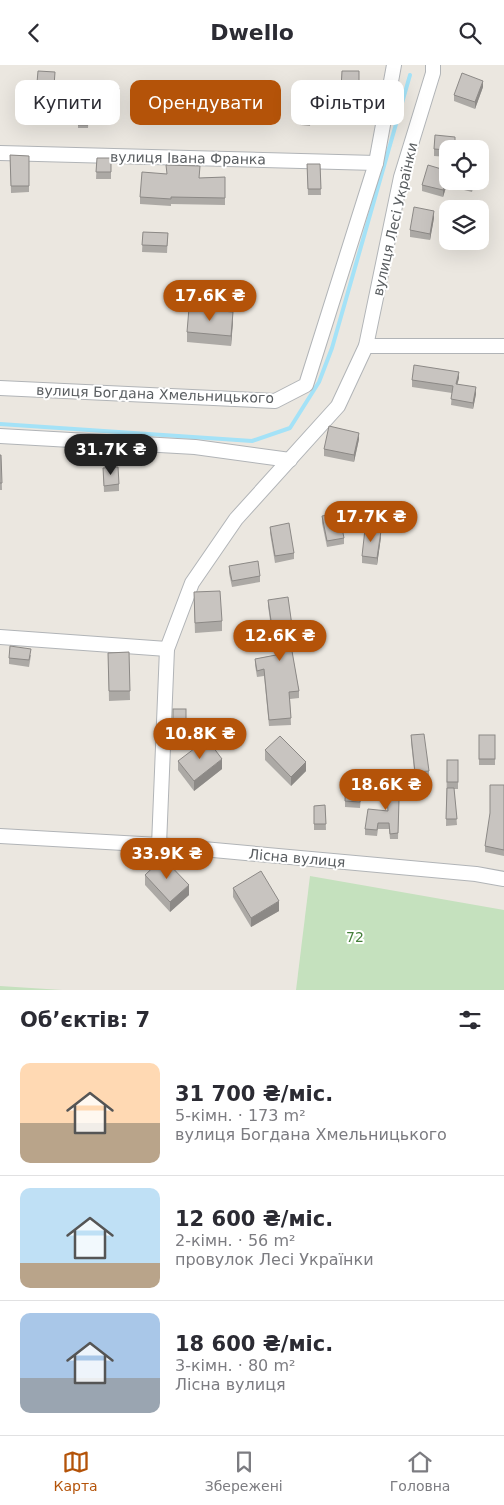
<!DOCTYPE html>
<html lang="uk">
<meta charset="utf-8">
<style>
body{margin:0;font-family:"DejaVu Sans",sans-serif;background:#f2f2f3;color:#2b2b33;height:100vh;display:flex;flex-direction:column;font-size:19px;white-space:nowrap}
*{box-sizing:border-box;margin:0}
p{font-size:16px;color:#7c7c81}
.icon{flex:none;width:28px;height:28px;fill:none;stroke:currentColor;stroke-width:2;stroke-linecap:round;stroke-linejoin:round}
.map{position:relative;height:925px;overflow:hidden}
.sheet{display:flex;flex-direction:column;background:#fff;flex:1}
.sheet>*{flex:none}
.banner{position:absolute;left:15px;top:15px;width:475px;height:45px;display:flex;gap:10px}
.buttons{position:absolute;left:439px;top:75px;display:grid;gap:10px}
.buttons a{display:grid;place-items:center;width:50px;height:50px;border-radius:10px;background:#fff;box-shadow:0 5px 20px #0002;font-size:25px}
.price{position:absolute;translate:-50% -42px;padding:0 11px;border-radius:18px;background:#b45309;color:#fff;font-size:16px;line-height:32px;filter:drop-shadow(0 1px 2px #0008)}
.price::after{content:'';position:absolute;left:50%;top:30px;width:15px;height:11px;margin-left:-8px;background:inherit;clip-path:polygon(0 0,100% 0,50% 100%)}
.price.selected{background:#222;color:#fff}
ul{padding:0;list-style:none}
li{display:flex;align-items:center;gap:15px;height:125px;padding:0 20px}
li+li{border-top:1px solid #e1e1e2}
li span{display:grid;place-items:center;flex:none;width:140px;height:100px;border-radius:10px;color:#555}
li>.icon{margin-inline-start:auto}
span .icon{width:60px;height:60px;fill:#fffc;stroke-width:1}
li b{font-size:21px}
h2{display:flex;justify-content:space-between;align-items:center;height:60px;padding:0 20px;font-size:21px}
.pill{padding:0 18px;border-radius:10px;background:#fff;box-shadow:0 5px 20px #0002;font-size:18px;line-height:45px}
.pill.selected{background:#b45309;color:#fff}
header{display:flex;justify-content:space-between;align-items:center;height:65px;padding:0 20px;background:#fff;font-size:22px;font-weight:600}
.menu{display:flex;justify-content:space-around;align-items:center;height:70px;border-top:1px solid #e1e1e2;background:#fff;font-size:14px;color:#7c7c81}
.menu a{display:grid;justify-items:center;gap:2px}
.menu .selected{color:#b45309}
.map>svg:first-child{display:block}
.green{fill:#c5e1be}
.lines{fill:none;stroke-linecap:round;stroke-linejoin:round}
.stream{stroke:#a4e2f7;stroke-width:4}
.minor-casing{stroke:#b1b4b7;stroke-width:16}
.minor{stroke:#fff;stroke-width:14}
.wall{fill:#aca9a5}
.shaded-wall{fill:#8c8986}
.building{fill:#c8c4c0;stroke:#8c8986}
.labels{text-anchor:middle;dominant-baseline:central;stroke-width:4;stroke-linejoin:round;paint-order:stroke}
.street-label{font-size:14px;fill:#595d60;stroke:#fff}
.park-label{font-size:14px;fill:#447e3a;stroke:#fff}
</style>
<header><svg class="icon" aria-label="back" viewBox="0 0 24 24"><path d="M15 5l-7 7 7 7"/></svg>Dwello<svg class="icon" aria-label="search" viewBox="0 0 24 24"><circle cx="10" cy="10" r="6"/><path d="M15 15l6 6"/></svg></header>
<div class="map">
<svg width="504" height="925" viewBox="0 0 504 925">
<rect width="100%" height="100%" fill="#ebe7e0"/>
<!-- green -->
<g class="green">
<path d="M310 811 504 845V925H296Z"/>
<path d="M0 921 62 925H0Z"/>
</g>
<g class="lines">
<!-- stream -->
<path class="stream" d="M0 359 252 376 290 363 319 317 332 283 410 10"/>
<defs>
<g id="minor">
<path d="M0 88 376 98"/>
<path d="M366 281H504"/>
<path d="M0 323 275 336 306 320 376 98 394 0"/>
<path d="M0 371 195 382 290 395"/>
<path d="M0 572 167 584"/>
<path d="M0 771 159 780 476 809 504 814"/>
<path d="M159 780 167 584 192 518 236 454 338 341 366 281 401 112 433 8V0"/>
</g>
</defs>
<!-- minor casing -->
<use href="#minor" class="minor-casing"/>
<!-- minor -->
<use href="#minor" class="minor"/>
</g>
<!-- wall -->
<g class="wall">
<path d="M342 6H359V31H341Z"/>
<path d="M55 13 54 21 74 29 72 50 35 47V41Z"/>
<path d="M98 22 119 23 118 47 97 46Z"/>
<path d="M483 22 475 44 454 36V30Z"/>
<path d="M244 31 255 32V60H243Z"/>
<path d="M208 32 206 57 188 56V49Z"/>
<path d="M78 46H89L88 63H78Z"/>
<path d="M312 46 310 61 300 60V56Z"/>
<path d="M455 72V84H448V92L434 91V84Z"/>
<path d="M10 90 29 91V127L11 128Z"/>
<path d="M97 93H111V114H96Z"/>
<path d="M307 99H320L321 130H308Z"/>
<path d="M448 106V116L443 132 422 126V120Z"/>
<path d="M225 112V140L171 139V141L140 139V132L199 113Z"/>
<path d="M475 116 472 127 456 123V120Z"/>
<path d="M434 153 430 175 410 172V165Z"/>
<path d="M143 167 168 168 167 188 142 187Z"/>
<path d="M233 256 231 281 187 277V267Z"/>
<path d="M459 313 457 319 476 329 473 344 451 340 452 328 412 322V315Z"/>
<path d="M359 374 354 397 324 391V384Z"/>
<path d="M0 390H1L2 425H0Z"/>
<path d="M103 403 119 419V426L104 427Z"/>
<path d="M322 451 344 473V479L327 482 322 458Z"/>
<path d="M270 462 294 488V494L275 498 270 468Z"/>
<path d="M381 472 377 500 362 498V491Z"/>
<path d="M229 501 260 511V517L232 522 229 508Z"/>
<path d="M268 535 293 568V575H290L299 626V633L290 634 291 660 269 661 264 611 257 612 255 600V594L275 590 268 541Z"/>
<path d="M194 537 222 556V566L195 568Z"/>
<path d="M129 587 130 635 109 636 108 588Z"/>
<path d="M31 590 29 602 9 599V593Z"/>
<rect x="173" y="644" width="13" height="21"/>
<path d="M411 670 429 706V712L415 714 411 677Z"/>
<rect x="479" y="670" width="16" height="30"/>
<path d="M265 685 306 706 291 721 265 695Z"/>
<path d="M447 695H458V724H454L457 760 446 761Z"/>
<path d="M178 696 222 704 194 726 178 705Z"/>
<path d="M386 718 399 735 398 774H390L389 764H378L377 771 365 770V764L388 746Z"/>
<path d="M504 720V791L485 787V781Z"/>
<path d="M362 721 360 743 345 742V736Z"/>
<path d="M325 740 326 765H314V741Z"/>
<path d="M145 810 189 830 170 847 145 820Z"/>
<path d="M233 823 279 846 251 862 233 832Z"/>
</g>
<!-- shaded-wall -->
<g class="shaded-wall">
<path d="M483 16V22L475 44V37Z"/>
<path d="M448 109V116L443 132V125Z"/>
<path d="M434 146V153L430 175V169Z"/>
<path d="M233 247V256L231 281V271Z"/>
<path d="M459 307V313L456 325V319Z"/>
<path d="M476 322V329L473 344V338Z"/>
<path d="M359 368V374L354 397V390Z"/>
<path d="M381 466V472L377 500V493Z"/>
<path d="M222 694V704L194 726V716Z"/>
<path d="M306 697V706L291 721V712Z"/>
<path d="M189 820V830L170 847V837Z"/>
<path d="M279 836V846L251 862V853Z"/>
</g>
<!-- building -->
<g class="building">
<path d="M38 6 55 7 54 21 74 23 72 44 35 41Z"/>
<path d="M342 6H359V25L341 24Z"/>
<path d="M462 8 483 16 475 37 454 30Z"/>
<path d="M98 22 119 23 118 41 97 40Z"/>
<path d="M189 24 208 25 206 50 188 49Z"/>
<path d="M244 31 255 32V54H243Z"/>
<path d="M302 41 312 43 310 58 300 56Z"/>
<path d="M78 46H89L88 60H78Z"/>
<path d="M435 70 455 72V84H448V85L434 84Z"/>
<path d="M10 90 29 91V121H11Z"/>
<path d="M97 93H111V107H96Z"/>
<path d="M307 99H320L321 124H308Z"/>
<path d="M166 100 200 101 199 113 225 112V133L171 132V134L140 132 142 107 167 109Z"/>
<path d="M428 100 448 106V109L443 125 422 120Z"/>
<path d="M457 116H474L472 124 456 120Z"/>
<path d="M414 142 434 146 430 169 410 165Z"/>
<path d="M143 167 168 168 167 181 142 180Z"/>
<path d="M189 243 233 247 231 271 187 267Z"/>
<path d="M414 300 459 307 456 319 476 322 473 338 451 334 453 321 412 315Z"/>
<path d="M329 361 359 368 354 390 324 384Z"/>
<path d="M0 390H1L2 418H0Z"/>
<path d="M118 402 119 419 104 421 103 403Z"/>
<path d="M339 448 344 473 327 476 322 451Z"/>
<path d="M289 458 294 488 275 491 270 462Z"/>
<path d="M365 464 381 466 377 493 362 491Z"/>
<path d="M258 496 260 511 232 516 229 501Z"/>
<path d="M220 526 222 556 195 558 194 527Z"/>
<path d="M288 532 293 568 289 569 299 626 289 627 291 653 269 655 264 604 257 606 255 594 276 590 268 535Z"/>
<path d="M10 581 31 584 29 595 9 593Z"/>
<path d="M129 587 130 626H109L108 588Z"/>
<rect x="173" y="644" width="13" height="15"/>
<path d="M424 669 429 706 415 707 411 670Z"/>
<rect x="479" y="670" width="16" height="24"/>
<path d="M280 671 306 697 291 712 265 685Z"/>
<path d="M207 674 222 694 194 716 178 696Z"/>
<rect x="447" y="695" width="11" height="22"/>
<path d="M346 713 362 714 360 737 345 736Z"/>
<path d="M397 717 399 735 398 768 390 769 389 758H378L377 765 365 764 368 744 388 746 386 718Z"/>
<path d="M490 720H504V785L485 781 490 748Z"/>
<path d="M447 723H454L457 754H446Z"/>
<path d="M325 740 326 759H314V741Z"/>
<path d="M163 793 189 820 170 837 145 810Z"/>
<path d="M261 806 279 836 251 853 233 823Z"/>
</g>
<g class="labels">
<!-- street labels -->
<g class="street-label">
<text transform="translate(188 93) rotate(1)">вулиця Івана Франка</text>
<text transform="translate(395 154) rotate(-77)">вулиця Лесі Українки</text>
<text transform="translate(155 329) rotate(2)">вулиця Богдана Хмельницького</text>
<text transform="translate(297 793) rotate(5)">Лісна вулиця</text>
</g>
<!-- park labels -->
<g class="park-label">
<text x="355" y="872">72</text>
</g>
</g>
</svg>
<div class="buttons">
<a><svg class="icon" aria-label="locate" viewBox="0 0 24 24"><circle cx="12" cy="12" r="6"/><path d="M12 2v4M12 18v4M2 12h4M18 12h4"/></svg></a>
<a><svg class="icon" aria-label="layers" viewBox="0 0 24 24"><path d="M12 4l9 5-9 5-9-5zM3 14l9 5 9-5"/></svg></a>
</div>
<b class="price" style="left:210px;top:257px">17.6K ₴</b>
<b class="price selected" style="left:111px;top:411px">31.7K ₴</b>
<b class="price" style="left:371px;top:478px">17.7K ₴</b>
<b class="price" style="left:280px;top:597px">12.6K ₴</b>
<b class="price" style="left:200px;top:695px">10.8K ₴</b>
<b class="price" style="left:386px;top:746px">18.6K ₴</b>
<b class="price" style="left:167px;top:815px">33.9K ₴</b>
<div class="banner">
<a class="pill">Купити</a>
<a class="pill selected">Орендувати</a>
<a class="pill">Фільтри</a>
</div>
</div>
<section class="sheet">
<h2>Об’єктів: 7<svg class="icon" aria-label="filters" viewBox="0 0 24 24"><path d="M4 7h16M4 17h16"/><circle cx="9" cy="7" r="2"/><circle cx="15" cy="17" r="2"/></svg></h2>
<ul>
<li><span style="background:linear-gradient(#ffd9b3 60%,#b9a48a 0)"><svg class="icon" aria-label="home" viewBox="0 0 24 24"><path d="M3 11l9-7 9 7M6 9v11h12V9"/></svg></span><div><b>31 700 ₴/міс.</b><p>5-кімн. · 173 m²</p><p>вулиця Богдана Хмельницького</p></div></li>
<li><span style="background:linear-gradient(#bfe0f5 75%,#b9a48a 0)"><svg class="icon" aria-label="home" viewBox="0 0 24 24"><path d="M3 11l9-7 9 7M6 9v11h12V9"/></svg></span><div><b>12 600 ₴/міс.</b><p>2-кімн. · 56 m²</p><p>провулок Лесі Українки</p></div></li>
<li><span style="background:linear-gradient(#a9c7e8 65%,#9aa5b1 0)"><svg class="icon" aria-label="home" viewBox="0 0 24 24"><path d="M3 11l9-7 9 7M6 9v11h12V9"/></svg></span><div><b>18 600 ₴/міс.</b><p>3-кімн. · 80 m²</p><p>Лісна вулиця</p></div></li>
</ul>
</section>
<nav class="menu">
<a class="selected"><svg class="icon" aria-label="map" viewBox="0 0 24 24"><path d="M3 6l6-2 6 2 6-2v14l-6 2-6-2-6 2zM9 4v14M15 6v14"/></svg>Карта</a>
<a><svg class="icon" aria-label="saved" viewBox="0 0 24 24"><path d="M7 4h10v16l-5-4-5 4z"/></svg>Збережені</a>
<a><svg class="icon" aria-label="home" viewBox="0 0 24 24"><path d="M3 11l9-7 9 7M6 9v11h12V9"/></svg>Головна</a>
</nav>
